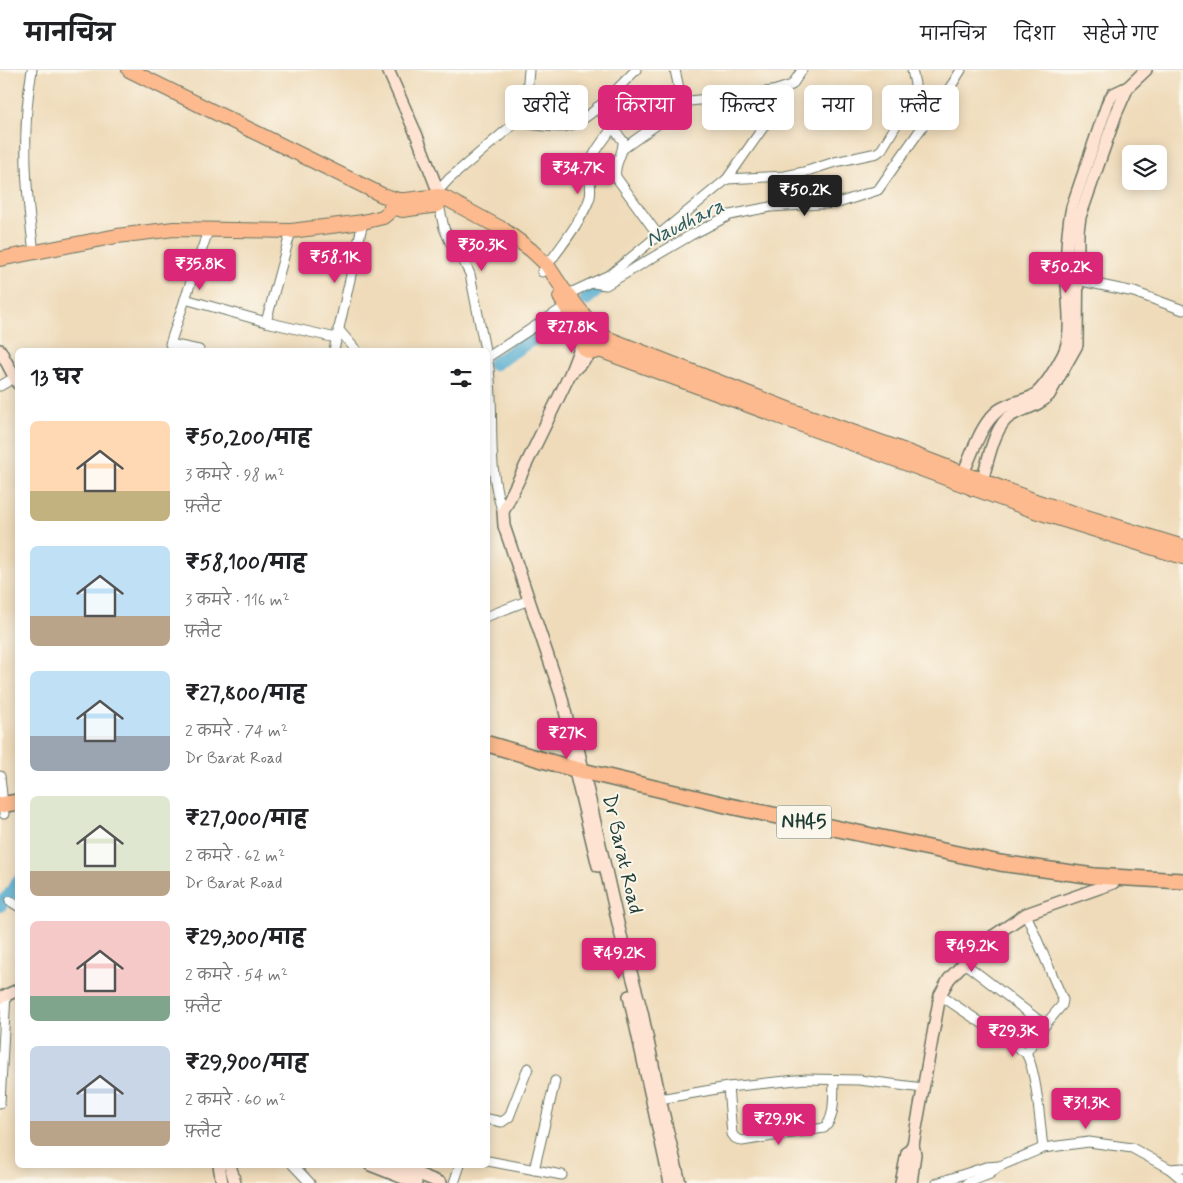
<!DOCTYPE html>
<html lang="hi">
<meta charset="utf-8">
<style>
body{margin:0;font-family:Mynerve,"Playpen Sans Deva",sans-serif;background:#f6f6f6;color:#202124;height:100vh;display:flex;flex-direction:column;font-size:19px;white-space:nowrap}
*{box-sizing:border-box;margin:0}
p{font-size:16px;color:#757577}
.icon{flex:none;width:28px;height:28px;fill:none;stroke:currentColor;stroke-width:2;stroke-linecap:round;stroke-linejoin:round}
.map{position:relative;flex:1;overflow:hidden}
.drawer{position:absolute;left:15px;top:278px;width:475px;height:820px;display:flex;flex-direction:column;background:#fff;border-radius:8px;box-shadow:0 2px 12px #0003}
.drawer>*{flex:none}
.guide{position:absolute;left:505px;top:15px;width:475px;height:45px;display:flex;gap:10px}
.fabs{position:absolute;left:1122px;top:75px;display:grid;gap:10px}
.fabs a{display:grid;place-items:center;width:45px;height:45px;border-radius:8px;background:#fff;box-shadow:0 2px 12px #0003;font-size:25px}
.price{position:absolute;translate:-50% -42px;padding:0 11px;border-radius:5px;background:#db2777;color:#fff;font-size:16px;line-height:32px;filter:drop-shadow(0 1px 2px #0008)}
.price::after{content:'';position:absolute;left:50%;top:30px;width:15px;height:11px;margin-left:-8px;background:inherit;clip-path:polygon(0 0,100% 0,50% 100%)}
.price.selected{background:#222;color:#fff}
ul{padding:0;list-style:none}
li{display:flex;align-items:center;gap:15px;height:125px;padding:0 15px}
li span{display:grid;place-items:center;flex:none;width:140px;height:100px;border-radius:8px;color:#555}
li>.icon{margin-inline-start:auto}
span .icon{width:60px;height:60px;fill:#fffc;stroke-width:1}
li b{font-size:21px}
h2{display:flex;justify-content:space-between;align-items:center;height:60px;padding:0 15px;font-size:21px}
.chip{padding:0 18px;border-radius:8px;background:#fff;box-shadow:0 2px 12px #0003;font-size:18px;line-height:45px}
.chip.selected{background:#db2777;color:#fff}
header{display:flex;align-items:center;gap:30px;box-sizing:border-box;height:70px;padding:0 25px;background:#fff;border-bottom:1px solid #e0e0e0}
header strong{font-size:24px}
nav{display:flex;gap:28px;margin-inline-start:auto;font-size:18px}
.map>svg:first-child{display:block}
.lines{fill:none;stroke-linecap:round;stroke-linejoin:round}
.river{stroke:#52abcf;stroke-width:14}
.street-casing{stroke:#687463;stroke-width:11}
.secondary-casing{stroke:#687463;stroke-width:14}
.primary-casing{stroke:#687463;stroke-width:16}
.highway-casing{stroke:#687463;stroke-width:18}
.street{stroke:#fff;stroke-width:9}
.secondary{stroke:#fee3d2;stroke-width:11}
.primary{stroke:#fcba8e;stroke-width:14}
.highway{stroke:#fcba8e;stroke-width:15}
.labels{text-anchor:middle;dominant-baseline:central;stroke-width:4;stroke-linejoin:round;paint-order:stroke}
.shield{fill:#fbf7ec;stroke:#61756b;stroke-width:1}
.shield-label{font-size:19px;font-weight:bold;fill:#1f3d34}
.street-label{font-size:20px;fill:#1f3d34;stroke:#fbf7ec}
.water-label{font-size:21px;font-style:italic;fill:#2e5e62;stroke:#fbf7ec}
</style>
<header>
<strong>मानचित्र</strong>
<nav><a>मानचित्र</a><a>दिशा</a><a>सहेजे गए</a></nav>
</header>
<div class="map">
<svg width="1183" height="1113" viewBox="0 0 1183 1113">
<rect width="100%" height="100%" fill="#fbf7ec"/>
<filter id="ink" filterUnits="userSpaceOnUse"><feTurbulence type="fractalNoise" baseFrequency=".02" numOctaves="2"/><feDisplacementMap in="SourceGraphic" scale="10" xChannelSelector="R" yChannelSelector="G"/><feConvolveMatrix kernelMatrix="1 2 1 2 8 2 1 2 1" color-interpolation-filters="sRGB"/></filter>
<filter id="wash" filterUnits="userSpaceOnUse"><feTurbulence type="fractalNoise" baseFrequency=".0096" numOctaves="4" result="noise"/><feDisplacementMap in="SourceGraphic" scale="20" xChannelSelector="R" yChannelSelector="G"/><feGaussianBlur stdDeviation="1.12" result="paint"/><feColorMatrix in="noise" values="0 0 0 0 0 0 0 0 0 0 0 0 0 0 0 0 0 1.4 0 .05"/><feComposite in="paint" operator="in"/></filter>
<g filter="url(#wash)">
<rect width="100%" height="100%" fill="#efdbba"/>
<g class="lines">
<!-- river -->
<g class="river">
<path d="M586 229 604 214"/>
<path d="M494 294 565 248"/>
<path d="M0 835 10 825 18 812"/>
</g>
</g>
</g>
<g filter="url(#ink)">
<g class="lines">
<defs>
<g id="street">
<path d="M32 0C21 60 26 123 34 182"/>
<path d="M773 21 792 15 802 0"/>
<path d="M597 37 623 71C624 85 613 93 616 107L658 165"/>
<path d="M516 52C531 54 553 59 567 56 588 53 620 15 636 0"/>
<path d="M624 78 676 41 682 32 675 0"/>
<path d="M727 109 785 106 804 102 835 92 877 83 882 79 914 25 915 14 912 0"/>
<path d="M438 121 449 109 516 52 526 33 529 0"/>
<path d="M439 135 444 158 450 172 462 188 470 204 485 280"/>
<path d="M542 202C556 184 584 148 590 127 592 118 589 109 589 100 590 85 605 69 613 57"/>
<path d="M1072 209 1134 222 1183 240"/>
<path d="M593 213 606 215 691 165 730 145 770 137 838 133 878 120 953 13 961 0"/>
<path d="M568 224 611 204 727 109 769 49 773 21 682 32"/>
<path d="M185 229 266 252 336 268"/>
<path d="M266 252 291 161"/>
<path d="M338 259 356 280"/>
<path d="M199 280 170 274 209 158"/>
<path d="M334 280 363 152"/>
<path d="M488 287 566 236"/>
<path d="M488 292C496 341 485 396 503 442"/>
<path d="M0 316 14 308"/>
<path d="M488 546 529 530"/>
<path d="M0 706 4 744"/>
<path d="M10 831 18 836"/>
<path d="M964 893 1045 955"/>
<path d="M940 925 1026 983C1037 1002 1040 1054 1043 1078"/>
<path d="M1026 983 1045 955 1062 935 1063 930 1026 844"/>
<path d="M728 1017 732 1064 735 1068 742 1071 824 1058C836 1048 833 1024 834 1010"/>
<path d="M660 1029 728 1017 806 1009 859 1010 923 1018"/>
<path d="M0 1033 6 924"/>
<path d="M488 1049 502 1052 509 1047 528 998"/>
<path d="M488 1091 562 1105"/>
<path d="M293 1095 310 1113"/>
<path d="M1170 1099 1183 1098"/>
<path d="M534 1100 555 1011"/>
<path d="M454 1113 460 1095"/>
<path d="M937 1113 986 1097 1000 1096 1043 1078 1089 1072 1132 1078 1170 1099 1183 1110"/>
<path d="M967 1113 990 1104 999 1096"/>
</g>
<g id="secondary">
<path d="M388 0 417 66 438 121 439 133"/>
<path d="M582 273 570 304 503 442 504 456 561 625 572 669 578 678 620 862 642 942 660 1029 680 1113"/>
<path d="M0 280 18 314"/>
<path d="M573 301 592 282"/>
<path d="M963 403C973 383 980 354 999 340 1007 334 1021 331 1031 327 1042 322 1057 297 1063 285 1074 263 1067 234 1067 209 1066 185 1067 160 1072 137L1108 32 1113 24 1128 17 1146 0"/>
<path d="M982 411C988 392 994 354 1012 345 1025 338 1039 336 1049 325L1077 275 1078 161 1080 147 1116 44 1128 17"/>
<path d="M572 669 570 681 598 796"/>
<path d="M629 926 670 1113"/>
<path d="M0 928 18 920"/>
<path d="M219 1095 222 1113"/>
<path d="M230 1095 235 1113"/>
<path d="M370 1095 416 1113"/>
<path d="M395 1095 441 1113"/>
<path d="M901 1113 907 1083 913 1075"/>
<path d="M911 1113 915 1084 913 1075 940 925 949 909 964 893 993 866 1026 844 1113 813 1118 807"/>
</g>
<g id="primary">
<path d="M129 0 382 125 398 130H406L438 126 445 128 504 160 531 180 547 195 563 219 596 260"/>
<path d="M391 136 402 140 438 135"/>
<path d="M0 189 117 166 174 159 291 161 363 152 383 147 389 142 398 130"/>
<path d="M560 227 583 265"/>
<circle cx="593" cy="271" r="11"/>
<path d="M604 267 788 339 892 376 1038 432 1183 477"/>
<path d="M599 280 1035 441 1183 487"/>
</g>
<g id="highway">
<path d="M973 418 977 408"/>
<path d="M488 674 574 699 730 736 1000 793 1094 806 1183 811"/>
<path d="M0 735 18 732"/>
</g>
</defs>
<!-- street casing -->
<use href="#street" class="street-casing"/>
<!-- secondary casing -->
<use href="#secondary" class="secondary-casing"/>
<!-- primary casing -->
<use href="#primary" class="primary-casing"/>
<!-- highway casing -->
<use href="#highway" class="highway-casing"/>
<!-- street -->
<use href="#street" class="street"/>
<!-- secondary -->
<use href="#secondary" class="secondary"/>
<!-- primary -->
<use href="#primary" class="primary"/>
<!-- highway -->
<use href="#highway" class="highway"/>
</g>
</g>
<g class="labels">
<!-- shield labels -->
<rect class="shield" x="776.5" y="735.5" width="55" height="33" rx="4"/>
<g class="shield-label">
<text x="804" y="752">NH45</text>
</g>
<!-- street labels -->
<g class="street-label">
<text transform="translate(622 784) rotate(77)">Dr Barat Road</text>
</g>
<!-- water labels -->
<g class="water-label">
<text transform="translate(685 153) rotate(-26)">Naudhara</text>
</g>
</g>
</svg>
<div class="fabs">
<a><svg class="icon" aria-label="layers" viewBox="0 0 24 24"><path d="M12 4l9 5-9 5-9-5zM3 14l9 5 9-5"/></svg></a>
</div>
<b class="price" style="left:578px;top:125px">₹34.7K</b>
<b class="price selected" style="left:805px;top:147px">₹50.2K</b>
<b class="price" style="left:482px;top:202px">₹30.3K</b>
<b class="price" style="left:335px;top:214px">₹58.1K</b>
<b class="price" style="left:200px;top:221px">₹35.8K</b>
<b class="price" style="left:1066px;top:224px">₹50.2K</b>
<b class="price" style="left:572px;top:284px">₹27.8K</b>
<b class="price" style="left:567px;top:690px">₹27K</b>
<b class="price" style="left:972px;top:903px">₹49.2K</b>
<b class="price" style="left:619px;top:910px">₹49.2K</b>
<b class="price" style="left:1013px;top:988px">₹29.3K</b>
<b class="price" style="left:1086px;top:1060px">₹31.3K</b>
<b class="price" style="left:779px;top:1076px">₹29.9K</b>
<div class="guide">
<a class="chip">खरीदें</a>
<a class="chip selected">किराया</a>
<a class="chip">फ़िल्टर</a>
<a class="chip">नया</a>
<a class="chip">फ़्लैट</a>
</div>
<section class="drawer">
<h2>13 घर<svg class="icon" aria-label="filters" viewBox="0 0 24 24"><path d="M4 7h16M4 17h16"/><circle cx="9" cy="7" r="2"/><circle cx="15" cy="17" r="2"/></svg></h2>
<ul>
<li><span style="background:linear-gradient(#ffd9b3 70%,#c2b280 0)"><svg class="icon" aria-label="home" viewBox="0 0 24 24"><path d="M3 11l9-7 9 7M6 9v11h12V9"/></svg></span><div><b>₹50,200/माह</b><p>3 कमरे · 98 m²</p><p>फ़्लैट</p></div></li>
<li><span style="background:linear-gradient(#bfe0f5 70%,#b9a48a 0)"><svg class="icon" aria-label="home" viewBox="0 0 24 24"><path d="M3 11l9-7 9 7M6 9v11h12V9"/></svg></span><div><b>₹58,100/माह</b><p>3 कमरे · 116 m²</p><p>फ़्लैट</p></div></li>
<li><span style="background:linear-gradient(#bfe0f5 65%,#9aa5b1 0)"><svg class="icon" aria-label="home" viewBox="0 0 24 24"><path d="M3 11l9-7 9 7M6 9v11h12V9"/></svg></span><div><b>₹27,800/माह</b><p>2 कमरे · 74 m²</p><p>Dr Barat Road</p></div></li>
<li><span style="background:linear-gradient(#dfe7d0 75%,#b9a48a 0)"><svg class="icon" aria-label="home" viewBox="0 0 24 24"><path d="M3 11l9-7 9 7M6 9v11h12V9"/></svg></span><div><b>₹27,000/माह</b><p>2 कमरे · 62 m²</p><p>Dr Barat Road</p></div></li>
<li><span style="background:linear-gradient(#f6c9c9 75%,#7fa58c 0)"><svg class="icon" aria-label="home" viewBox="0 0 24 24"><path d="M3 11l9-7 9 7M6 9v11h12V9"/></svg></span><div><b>₹29,300/माह</b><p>2 कमरे · 54 m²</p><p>फ़्लैट</p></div></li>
<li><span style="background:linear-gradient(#c9d6e8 75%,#b9a48a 0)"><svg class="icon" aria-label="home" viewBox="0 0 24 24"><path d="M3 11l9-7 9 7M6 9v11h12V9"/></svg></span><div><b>₹29,900/माह</b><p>2 कमरे · 60 m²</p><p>फ़्लैट</p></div></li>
</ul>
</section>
</div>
